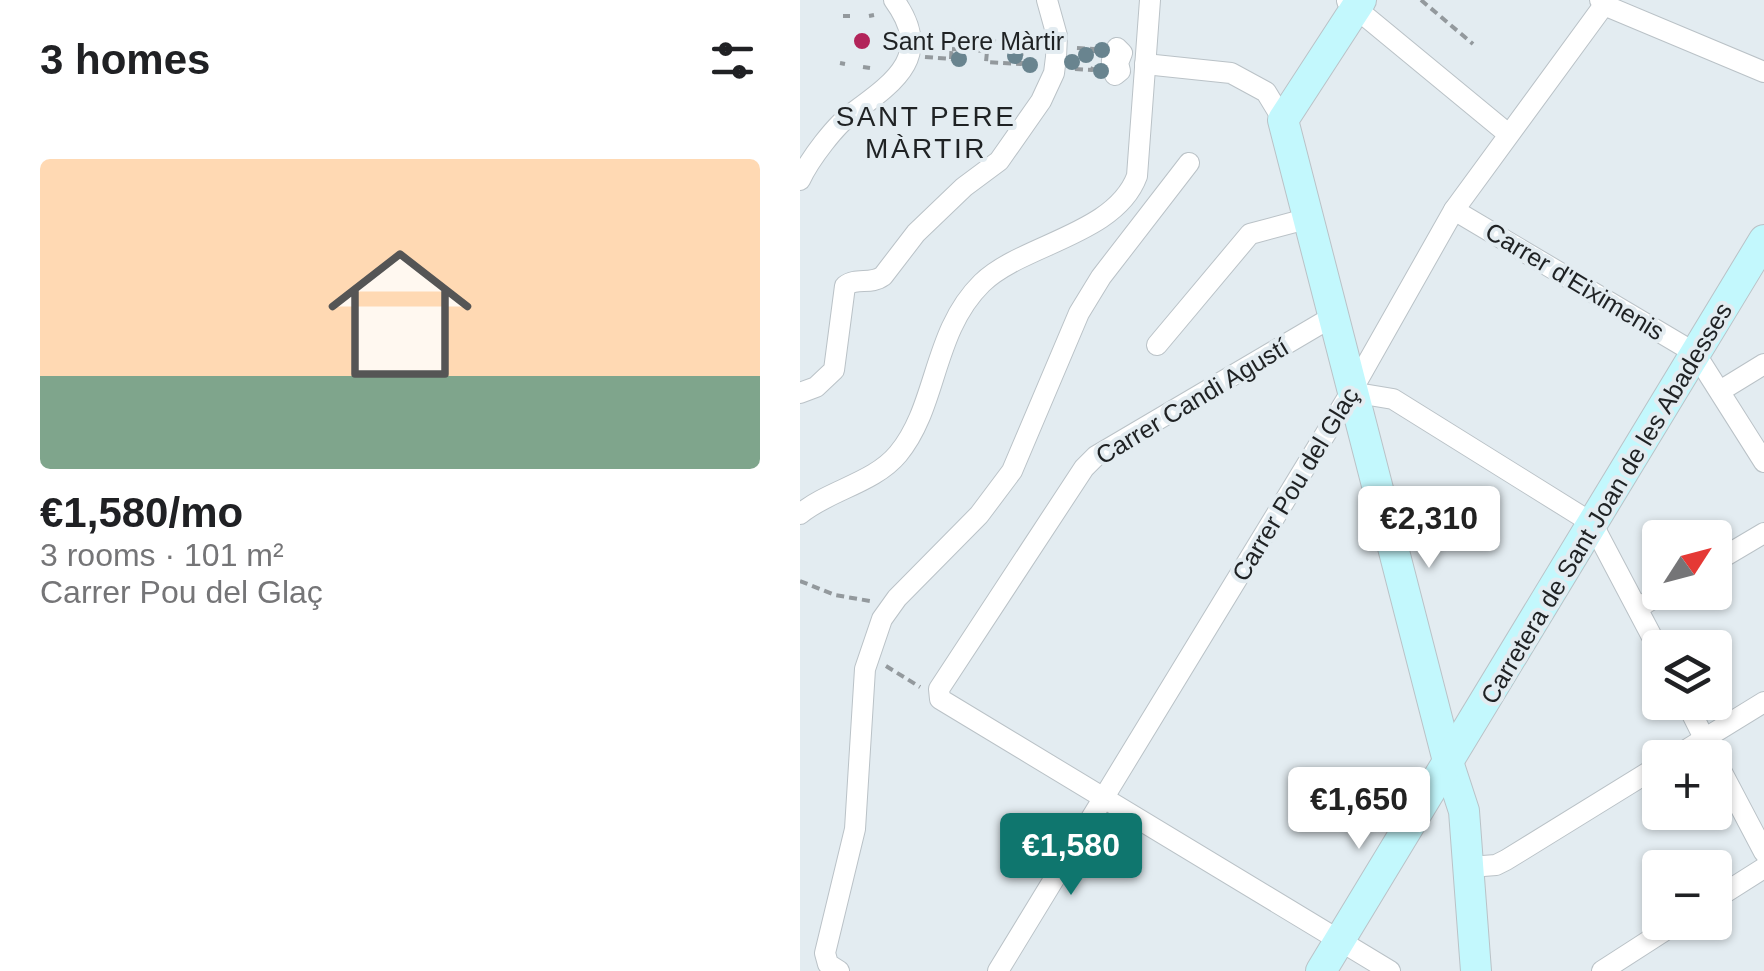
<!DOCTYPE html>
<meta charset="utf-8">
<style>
body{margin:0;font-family:Helvetica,sans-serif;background:#f2f2f2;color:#202124;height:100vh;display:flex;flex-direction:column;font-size:38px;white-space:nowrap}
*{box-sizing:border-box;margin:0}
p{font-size:32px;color:#757577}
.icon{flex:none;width:55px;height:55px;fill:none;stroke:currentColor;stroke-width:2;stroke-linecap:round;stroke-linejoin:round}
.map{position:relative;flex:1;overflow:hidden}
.details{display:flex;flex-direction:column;background:#fff;width:800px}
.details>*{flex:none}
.needle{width:65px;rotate:54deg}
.tools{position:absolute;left:842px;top:520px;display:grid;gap:20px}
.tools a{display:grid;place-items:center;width:90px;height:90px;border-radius:10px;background:#fff;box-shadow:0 2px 8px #0004;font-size:50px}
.price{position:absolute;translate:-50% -85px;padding:0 22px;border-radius:10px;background:#fff;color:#222;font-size:32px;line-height:65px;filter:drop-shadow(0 2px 5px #0008)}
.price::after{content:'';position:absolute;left:50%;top:60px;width:30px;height:22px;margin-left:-15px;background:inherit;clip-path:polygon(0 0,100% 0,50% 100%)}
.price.selected{background:#0f766e;color:#fff}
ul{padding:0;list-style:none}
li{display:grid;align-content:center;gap:20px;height:530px;padding:0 40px}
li+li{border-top:2px solid #e0e0e0}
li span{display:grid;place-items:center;height:310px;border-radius:10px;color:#555}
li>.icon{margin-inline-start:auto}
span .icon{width:180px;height:180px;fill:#fffc;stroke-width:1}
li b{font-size:42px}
h2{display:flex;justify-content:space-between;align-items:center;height:120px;padding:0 40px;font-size:42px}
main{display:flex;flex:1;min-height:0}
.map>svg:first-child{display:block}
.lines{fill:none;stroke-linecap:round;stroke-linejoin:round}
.street-casing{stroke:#bac2c7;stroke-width:22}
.secondary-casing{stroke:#bac2c7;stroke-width:32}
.path{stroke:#93999d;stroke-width:4;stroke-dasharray:8 5;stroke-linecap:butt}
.street{stroke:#fff;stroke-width:20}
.secondary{stroke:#c3f8fd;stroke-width:30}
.tree{fill:#69848f}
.poi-dot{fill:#b2245a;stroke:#e3ecf1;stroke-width:4}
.labels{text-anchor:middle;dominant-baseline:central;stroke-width:8;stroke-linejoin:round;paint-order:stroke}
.poi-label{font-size:25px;fill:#1f2224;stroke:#e3ecf1;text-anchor:start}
.street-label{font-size:25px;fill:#1f2224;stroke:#e3ecf1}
.neighbourhood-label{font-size:28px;letter-spacing:2.5px;fill:#1f2224;stroke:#e3ecf1}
</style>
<main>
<section class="details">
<h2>3 homes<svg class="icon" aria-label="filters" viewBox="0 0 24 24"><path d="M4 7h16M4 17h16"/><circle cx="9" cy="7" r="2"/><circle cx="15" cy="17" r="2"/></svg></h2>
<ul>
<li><span style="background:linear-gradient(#ffd9b3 70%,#7fa58c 0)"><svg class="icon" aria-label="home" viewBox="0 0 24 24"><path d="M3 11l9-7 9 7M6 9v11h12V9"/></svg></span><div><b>€1,580/mo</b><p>3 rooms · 101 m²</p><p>Carrer Pou del Glaç</p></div></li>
</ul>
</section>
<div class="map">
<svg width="964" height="971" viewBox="0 0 964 971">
<rect width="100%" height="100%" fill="#e3ecf1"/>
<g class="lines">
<defs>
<g id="street">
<path d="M800 0 804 5 964 72"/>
<path d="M547 1 707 133"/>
<path d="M317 48 322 53 318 63 320 71 315 75C310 66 311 56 317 48Z"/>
<path d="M345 64 431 73 466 92 483 120"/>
<path d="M0 180C9 160 36 124 54 112 98 80 133 54 94 0"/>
<path d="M654 210 895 353 964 462"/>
<path d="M532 317 296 456 284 468 139 689 140 699 590 971"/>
<path d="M357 345 450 234 506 219"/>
<path d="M920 391 964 364"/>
<path d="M551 392 593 399 792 523 860 652"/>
<path d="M0 393 16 387 34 370 45 286C56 277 71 285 83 276L116 233 164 187 199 161 241 101 254 73 256 57 257 36 247 0"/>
<path d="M0 514C29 490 74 483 98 454 138 406 132 332 182 283 222 244 315 235 337 176L350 0"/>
<path d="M915 562 964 533"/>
<path d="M838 608 864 592"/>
<path d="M886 702 910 750"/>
<path d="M873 758 964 702"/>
<path d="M915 759 964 852"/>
<path d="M670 867 696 865 706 860 860 765"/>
<path d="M915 899 964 868"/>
<path d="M39 971 28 964 25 953 55 829 65 669 82 619 97 598 179 515 212 471 279 313 301 277 389 163"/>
<path d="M198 971 551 392 654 210 804 5"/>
<path d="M802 971 878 922"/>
</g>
<g id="secondary">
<path d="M561 0 483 120 649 765 664 811 676 971"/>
<path d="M521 971 964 240"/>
</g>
</defs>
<!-- street casing -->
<use href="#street" class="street-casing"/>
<!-- secondary casing -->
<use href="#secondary" class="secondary-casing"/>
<!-- path -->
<g class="path">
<path d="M621 0 673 44"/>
<path d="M43 16H50"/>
<path d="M69 16 74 15"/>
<path d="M188 41 222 43 221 64 186 62Z"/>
<path d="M277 48 294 49V53"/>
<path d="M152 49 187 51"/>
<path d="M125 57 151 59 152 38 128 35"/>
<path d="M40 63 45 64"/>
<path d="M63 67 70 68"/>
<path d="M275 69 292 70 293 67"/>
<path d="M0 581 35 595 70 601"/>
<path d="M86 666 120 687"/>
</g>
<!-- street -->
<use href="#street" class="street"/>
<!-- secondary -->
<use href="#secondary" class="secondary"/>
</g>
<!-- trees -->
<g class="tree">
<circle cx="232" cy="45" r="8"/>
<circle cx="302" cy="50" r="8"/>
<circle cx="286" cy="55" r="8"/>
<circle cx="215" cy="56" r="8"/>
<circle cx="159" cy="59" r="8"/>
<circle cx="272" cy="62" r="8"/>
<circle cx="230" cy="65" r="8"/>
<circle cx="301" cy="71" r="8"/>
</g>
<!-- markers -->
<circle class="poi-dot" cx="62" cy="41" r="10"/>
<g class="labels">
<!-- poi labels -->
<g class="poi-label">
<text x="82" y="41">Sant Pere Màrtir</text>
</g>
<!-- street labels -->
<g class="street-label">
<text transform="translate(775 281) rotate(31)">Carrer d'Eiximenis</text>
<text transform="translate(392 401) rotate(-31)">Carrer Candi Agustí</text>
<text transform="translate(495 484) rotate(-59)">Carrer Pou del Glaç</text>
<text transform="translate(806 503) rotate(-59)">Carretera de Sant Joan de les Abadesses</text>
</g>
<!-- neighbourhood labels -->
<g class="neighbourhood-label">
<text x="126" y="116">SANT PERE<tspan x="126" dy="32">MÀRTIR</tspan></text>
</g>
</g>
</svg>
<div class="tools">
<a><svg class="needle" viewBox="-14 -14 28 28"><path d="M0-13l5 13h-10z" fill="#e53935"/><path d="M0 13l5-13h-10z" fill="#757577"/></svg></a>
<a><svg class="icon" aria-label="layers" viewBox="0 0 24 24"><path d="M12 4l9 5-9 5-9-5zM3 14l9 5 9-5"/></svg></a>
<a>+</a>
<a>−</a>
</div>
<b class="price" style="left:629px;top:571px">€2,310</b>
<b class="price" style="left:559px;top:852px">€1,650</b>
<b class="price selected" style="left:271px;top:898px">€1,580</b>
</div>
</main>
